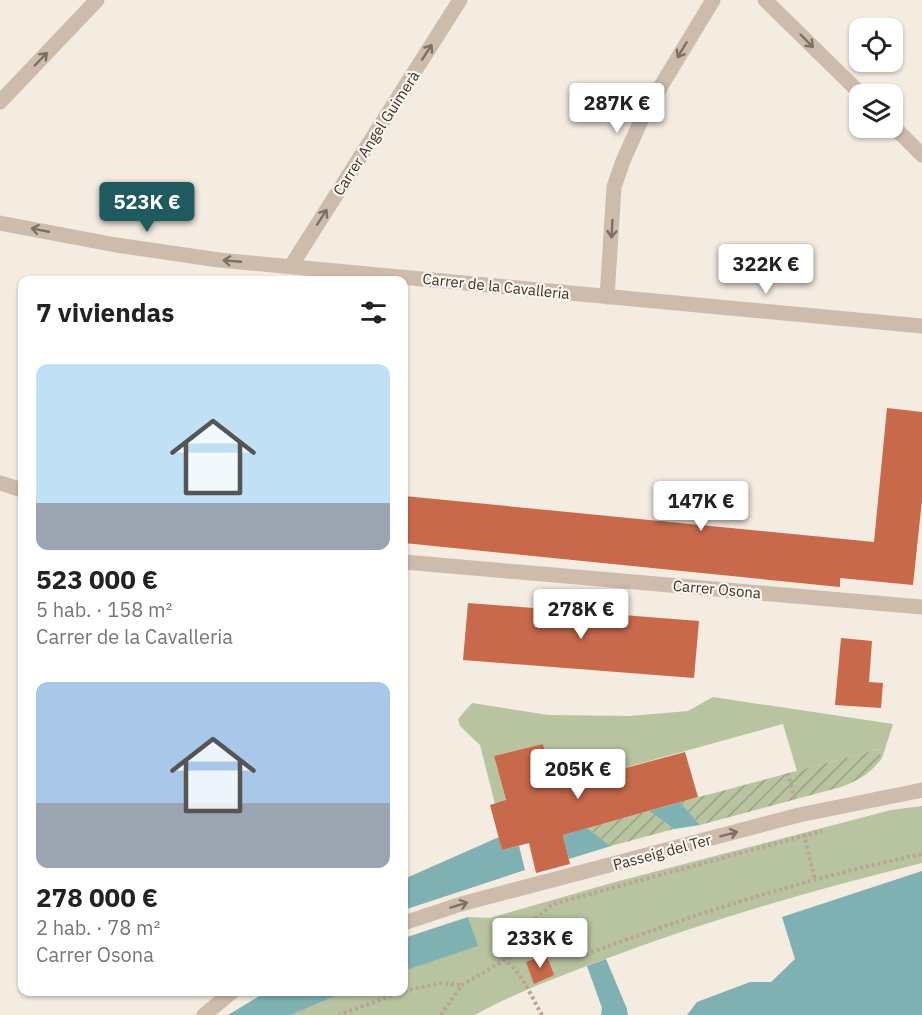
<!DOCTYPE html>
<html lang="es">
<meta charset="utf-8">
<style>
body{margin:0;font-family:"IBM Plex Sans",sans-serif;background:#f2f2f2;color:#222;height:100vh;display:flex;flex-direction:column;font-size:22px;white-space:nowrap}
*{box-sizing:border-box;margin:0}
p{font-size:20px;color:#767676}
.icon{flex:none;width:33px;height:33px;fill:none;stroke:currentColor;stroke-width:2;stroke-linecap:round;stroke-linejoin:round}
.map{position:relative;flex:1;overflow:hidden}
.sheet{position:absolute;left:18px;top:276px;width:390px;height:720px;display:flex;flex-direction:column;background:#fff;border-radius:12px;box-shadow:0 2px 4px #0004}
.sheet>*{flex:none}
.fabs{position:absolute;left:849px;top:18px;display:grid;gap:12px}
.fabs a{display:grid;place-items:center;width:54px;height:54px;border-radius:12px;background:#fff;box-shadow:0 2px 4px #0004;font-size:30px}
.price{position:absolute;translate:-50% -51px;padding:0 14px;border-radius:6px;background:#fff;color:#222;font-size:20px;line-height:39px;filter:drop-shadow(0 2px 3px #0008)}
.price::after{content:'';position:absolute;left:50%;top:36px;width:18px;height:14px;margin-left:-9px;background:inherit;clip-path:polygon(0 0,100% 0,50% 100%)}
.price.current{background:#1f5a5e;color:#fff}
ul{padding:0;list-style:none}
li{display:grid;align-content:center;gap:12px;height:318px;padding:0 18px}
li span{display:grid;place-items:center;height:186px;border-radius:12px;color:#555}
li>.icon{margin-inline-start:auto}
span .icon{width:108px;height:108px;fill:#fffc;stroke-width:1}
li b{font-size:26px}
h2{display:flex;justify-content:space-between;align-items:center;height:72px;padding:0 18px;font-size:26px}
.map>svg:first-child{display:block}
.park{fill:#b8c4a0}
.garden{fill:url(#garden-furrows)}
.water{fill:#7fb0b2}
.building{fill:#c8694b}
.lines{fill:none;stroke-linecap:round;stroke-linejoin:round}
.path{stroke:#b9a596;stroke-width:4;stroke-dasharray:3 3;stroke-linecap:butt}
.street{stroke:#cdbbac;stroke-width:15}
.oneway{stroke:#7d6f65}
.labels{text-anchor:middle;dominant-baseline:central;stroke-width:4.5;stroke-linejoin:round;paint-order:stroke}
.street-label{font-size:15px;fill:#3b302b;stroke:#fbf5ee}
</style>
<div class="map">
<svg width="922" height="1015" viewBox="0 0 922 1015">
<defs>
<pattern id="garden-furrows" width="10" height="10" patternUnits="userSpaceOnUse" patternTransform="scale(1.5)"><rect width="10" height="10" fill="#b8c4a0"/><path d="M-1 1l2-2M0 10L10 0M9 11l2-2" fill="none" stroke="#97a083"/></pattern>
</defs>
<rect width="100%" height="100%" fill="#f4ebe1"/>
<!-- park -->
<g class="park">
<path d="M713 697 893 724 882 758 879 749 797 771 783 724 555 787 543 744 494 756 506 801 495 804 480 745 460 726 458 719 472 703 548 715 630 716 688 711Z"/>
<path d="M922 806V863C813 890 705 921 600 961 558 977 514 993 475 1015H291L345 992H404V971L477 946 468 917 490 918 615 882 891 810Z"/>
</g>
<!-- garden -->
<g class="garden">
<path d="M879 749 882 758C870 774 859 780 841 787L700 825 680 802Z"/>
<path d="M649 811 674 829 611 846 587 828Z"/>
</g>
<!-- water -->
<g class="water">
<path d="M680 802 700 825 674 829 649 811Z"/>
<path d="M587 828 611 846 569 859 563 835Z"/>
<path d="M499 837 502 850 519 846 525 870 404 910V879Z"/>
<path d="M922 871V1015H687L697 1002 750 982H771L795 959 782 917Z"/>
<path d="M468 917 478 946 404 971V938Z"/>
<path d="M606 959 627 1009 628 1015H601L602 1008 587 966Z"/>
<path d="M266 992H345L291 1015H228Z"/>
</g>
<!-- building -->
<g class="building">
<path d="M887 408 922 412V500L913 585 840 578V587L404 543V496L874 542Z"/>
<path d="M468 603 699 621 694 678 463 660Z"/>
<path d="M841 638 872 641 869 682 883 683 881 708 835 705Z"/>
<path d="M543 744 555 787 685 752 698 797 563 835 570 864 536 873 529 843 502 850 490 805 506 800 494 756Z"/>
<path d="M546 954 554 975 534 984 526 962Z"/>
</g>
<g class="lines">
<!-- path -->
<g class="path">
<path d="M788 773 795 800"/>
<path d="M804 834 815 880"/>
<path d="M404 991 440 983 462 985"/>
<path d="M338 1015 403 992"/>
<path d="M441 1015 462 985 505 960 548 943 562 948 572 956 584 955C694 914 807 878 922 854"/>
<path d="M542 1015C531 996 522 973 505 960L512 938 553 904 822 831"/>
</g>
<!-- street -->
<g class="street">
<path d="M765 0 861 94"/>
<path d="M0 102 97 0"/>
<path d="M892 125 922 155"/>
<path d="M0 223 116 245 219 260 922 326"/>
<path d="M291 266 460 0"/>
<path d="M607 297 614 187 623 161 644 114 713 0"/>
<path d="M0 483 22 490"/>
<path d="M404 562 922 607"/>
<path d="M404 923 461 904 799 815 922 790"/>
<path d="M204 1015 232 992"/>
</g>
</g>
<!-- one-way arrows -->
<defs><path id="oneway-shaft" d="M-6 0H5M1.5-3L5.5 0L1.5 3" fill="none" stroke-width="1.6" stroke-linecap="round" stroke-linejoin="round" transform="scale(1.5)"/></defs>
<g class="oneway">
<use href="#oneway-shaft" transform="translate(807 41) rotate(45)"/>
<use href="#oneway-shaft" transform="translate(682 50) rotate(121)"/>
<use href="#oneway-shaft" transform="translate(427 52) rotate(-57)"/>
<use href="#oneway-shaft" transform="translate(41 59) rotate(-46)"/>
<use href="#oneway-shaft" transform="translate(322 217) rotate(-57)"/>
<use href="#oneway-shaft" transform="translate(612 229) rotate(93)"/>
<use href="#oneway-shaft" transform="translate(40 230) rotate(-169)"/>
<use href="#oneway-shaft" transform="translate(232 261) rotate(-175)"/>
<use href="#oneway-shaft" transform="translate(729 834) rotate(-15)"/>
<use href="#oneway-shaft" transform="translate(459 905) rotate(-17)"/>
</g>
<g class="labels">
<!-- street labels -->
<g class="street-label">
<text transform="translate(376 133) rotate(-57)">Carrer Angel Guimerà</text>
<text transform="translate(496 286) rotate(6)">Carrer de la Cavalleria</text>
<text transform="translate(717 589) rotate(5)">Carrer Osona</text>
<text transform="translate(662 852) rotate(-15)">Passeig del Ter</text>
</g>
</g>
</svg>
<div class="fabs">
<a><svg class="icon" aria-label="locate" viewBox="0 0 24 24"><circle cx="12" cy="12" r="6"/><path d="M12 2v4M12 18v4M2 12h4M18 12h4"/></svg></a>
<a><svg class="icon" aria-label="layers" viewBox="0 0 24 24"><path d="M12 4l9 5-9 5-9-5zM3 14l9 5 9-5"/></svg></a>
</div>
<b class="price" style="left:617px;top:134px">287K €</b>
<b class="price current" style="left:147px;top:233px">523K €</b>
<b class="price" style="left:766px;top:295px">322K €</b>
<b class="price" style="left:701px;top:532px">147K €</b>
<b class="price" style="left:581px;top:640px">278K €</b>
<b class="price" style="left:578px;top:800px">205K €</b>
<b class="price" style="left:540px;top:969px">233K €</b>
<section class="sheet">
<h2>7 viviendas<svg class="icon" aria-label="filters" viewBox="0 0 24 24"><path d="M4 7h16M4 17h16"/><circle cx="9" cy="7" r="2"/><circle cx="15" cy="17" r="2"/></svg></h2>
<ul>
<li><span style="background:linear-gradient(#bfe0f5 75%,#9aa5b1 0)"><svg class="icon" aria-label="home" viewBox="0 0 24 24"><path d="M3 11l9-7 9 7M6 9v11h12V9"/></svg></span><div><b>523 000 €</b><p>5 hab. · 158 m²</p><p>Carrer de la Cavalleria</p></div></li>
<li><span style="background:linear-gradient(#a9c7e8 65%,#9aa5b1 0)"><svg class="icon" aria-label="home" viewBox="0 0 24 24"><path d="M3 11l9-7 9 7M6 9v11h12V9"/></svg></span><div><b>278 000 €</b><p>2 hab. · 78 m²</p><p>Carrer Osona</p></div></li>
</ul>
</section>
</div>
